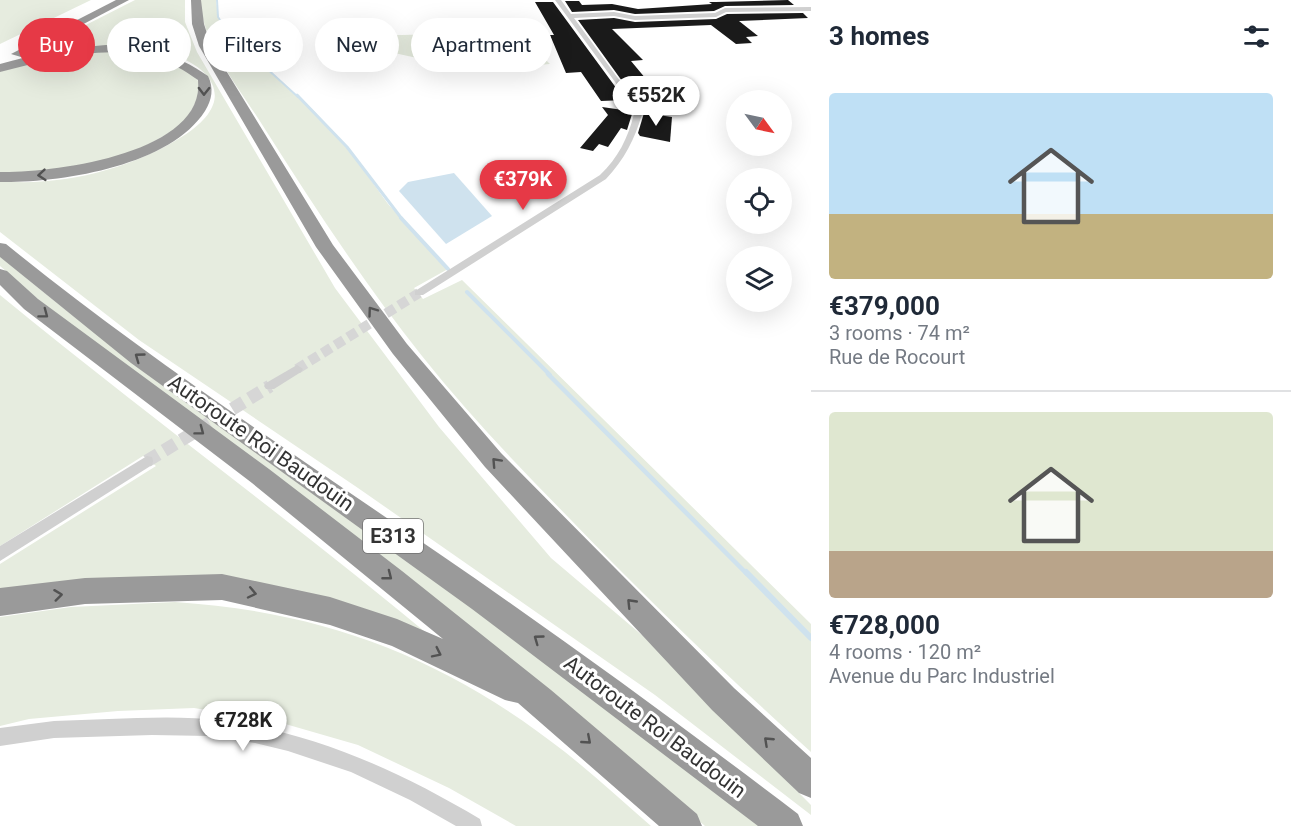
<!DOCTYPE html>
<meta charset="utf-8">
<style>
body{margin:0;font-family:Roboto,sans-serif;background:#f6f6f7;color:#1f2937;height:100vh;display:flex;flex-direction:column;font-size:22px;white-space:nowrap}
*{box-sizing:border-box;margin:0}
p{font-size:20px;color:#747a83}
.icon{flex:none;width:33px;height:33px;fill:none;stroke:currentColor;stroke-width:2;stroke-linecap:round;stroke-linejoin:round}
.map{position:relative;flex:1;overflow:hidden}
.side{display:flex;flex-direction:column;background:#fff;width:480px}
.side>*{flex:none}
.banner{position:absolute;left:18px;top:18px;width:570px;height:54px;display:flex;gap:12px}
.needle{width:39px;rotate:123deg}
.buttons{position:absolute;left:726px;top:90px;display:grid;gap:12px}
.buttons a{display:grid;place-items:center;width:66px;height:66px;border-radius:50%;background:#fff;box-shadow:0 6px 24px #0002;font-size:30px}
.price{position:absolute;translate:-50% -51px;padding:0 14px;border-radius:21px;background:#fff;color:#222;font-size:20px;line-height:39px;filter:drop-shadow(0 2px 3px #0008)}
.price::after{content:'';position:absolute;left:50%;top:36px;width:18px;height:14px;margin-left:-9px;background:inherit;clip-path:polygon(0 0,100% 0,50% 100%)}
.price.current{background:#e63946;color:#fff}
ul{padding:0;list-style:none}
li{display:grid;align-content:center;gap:12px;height:318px;padding:0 18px}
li+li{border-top:2px solid #e0e1e3}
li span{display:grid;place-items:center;height:186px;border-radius:6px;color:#555}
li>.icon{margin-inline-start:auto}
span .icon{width:108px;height:108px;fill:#fffc;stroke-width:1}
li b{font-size:26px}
h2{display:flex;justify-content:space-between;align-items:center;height:72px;padding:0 18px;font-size:26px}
.tag{padding:0 21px;border-radius:27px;background:#fff;box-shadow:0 6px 24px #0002;font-size:21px;line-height:54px}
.tag.current{background:#e63946;color:#fff}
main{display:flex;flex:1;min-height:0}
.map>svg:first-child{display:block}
.green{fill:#e6ecdf}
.water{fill:#cfe2ee}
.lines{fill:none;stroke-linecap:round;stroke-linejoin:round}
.stream-far4{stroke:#cfe2ee;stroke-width:2}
.stream-far3{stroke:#cfe2ee;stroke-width:3}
.stream-far2{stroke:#cfe2ee;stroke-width:4}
.stream-far1{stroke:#cfe2ee;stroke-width:4.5}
.stream{stroke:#cfe2ee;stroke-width:6}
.building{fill:#1a1a1a}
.street-tunnel-far1{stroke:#d6d6d6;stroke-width:10;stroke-dasharray:10 5;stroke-linecap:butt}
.street-tunnel{stroke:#d6d6d6;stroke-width:13;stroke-dasharray:13 7;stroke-linecap:butt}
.street{fill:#d0d0d0;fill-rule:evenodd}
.highway{fill:#9a9a9a;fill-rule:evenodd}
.oneway{stroke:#525252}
.labels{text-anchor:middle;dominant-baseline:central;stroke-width:6;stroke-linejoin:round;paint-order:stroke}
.shield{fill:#fff;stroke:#707070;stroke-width:1.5}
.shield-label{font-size:20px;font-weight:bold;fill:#333}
.street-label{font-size:21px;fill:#333;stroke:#fff}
</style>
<main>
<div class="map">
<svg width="811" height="826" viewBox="0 0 811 826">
<rect width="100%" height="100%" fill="#fff"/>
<!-- green -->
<g class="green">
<path d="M0 0H91L0 44Z"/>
<path d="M135 0H185V22L197 52 335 288 439 427 551 558 643 636 811 805V815L655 695 358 488 139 340 0 232V181C60 187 132 169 183 136 257 89 186 47 130 47 93 47 54 56 17 60Z"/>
<path d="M201 0H216L218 17 231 36 314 111 347 147 388 204 448 269 414 288 423 299 462 280 811 624V752C728 677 648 600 571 520 519 467 468 414 422 356 364 283 313 205 263 126 243 93 199 40 201 0Z"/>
<path d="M525 32 530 45 550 64 464 71 417 58 322 37Z"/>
<path d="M98 52C129 52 194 53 202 91L183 125 133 153 68 170 0 173V71L40 59Z"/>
<path d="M0 256C136 372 287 471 432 575 545 656 655 742 766 826H705L551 694 39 300 0 266Z"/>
<path d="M0 295C145 414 297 525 441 645L322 601 0 589V564L156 466 143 456 0 546Z"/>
<path d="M175 602C326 612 445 658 565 752 594 775 622 801 651 826H516L449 788 358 745 275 721 194 708 118 711 29 719 0 726V617L71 607Z"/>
</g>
<!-- water -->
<path class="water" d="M454 173 492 216 446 244 399 191 408 182Z"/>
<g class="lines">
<!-- stream-far4 -->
<path class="stream-far4" d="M217 0 218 17 231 36 298 97"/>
<!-- stream-far3 -->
<path class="stream-far3" d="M297 95 347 147 402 219"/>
<!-- stream-far2 -->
<g class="stream-far2">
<path d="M401 218 448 269"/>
<path d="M467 292 550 375"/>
</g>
<!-- stream-far1 -->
<path class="stream-far1" d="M548 374 747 574"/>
<!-- stream -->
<path class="stream" d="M746 572 811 638"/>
</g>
<!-- building -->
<g class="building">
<path d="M788 0 794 5 725 6 714 11 635 14 614 10 572 12 565 1H579L582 5 612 4 638 9 712 4 709 2H716Z"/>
<path d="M535 2H553L625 100 601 101 581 72 566 73 550 35H554Z"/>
<path d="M803 13 808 18 739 21 758 36 746 37 752 43 736 44 711 25 612 29 643 60 631 61 661 97 635 99 578 20 614 18 635 22 716 19 727 14Z"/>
<path d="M602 107 630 111 632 114 627 130 621 128 608 147 599 144 593 151 580 148 608 115Z"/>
<path d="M644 113 672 117 670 142 640 136 638 133Z"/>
</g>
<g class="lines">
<!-- street-tunnel-far1 -->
<path class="street-tunnel-far1" d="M297 369 419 293"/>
<!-- street-tunnel -->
<path class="street-tunnel" d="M147 461 270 386"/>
<!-- street -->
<g class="street">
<path d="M555 0H561L571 14 614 12 635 16 715 13 725 8 811 7V11L726 12 716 17 635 20 614 16 574 18 631 96 642 114C635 139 624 160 606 179L423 295H415V291L600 175C618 158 628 138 634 114L626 97Z"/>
<path d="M297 365 303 369 301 372 274 389H266L264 386 266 383Z"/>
<path d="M147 456 152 457 153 461 152 465 0 561V546Z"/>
<path d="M137 718C166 717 196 717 224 721 316 733 401 772 480 819L482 826H456L410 800 351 772 288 751 255 743 209 736 152 735 54 738 0 746V728L54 721Z"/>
</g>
<!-- highway -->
<g class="highway">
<path d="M116 0H129L21 57 11 54Z"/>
<path d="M191 0H201L204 24 211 46 333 245 407 344 501 453 734 688 811 758V798L799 793 712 710 485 467 393 354 316 247 199 46 192 24Z"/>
<path d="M106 45C145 47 176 53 208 76 214 88 212 100 205 111 170 166 61 183 0 182V172C52 173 206 154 198 80 138 34 67 55 0 72V64C35 54 69 48 106 45Z"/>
<path d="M0 243 6 244C145 357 294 454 441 555 562 638 681 725 798 814L803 826H758L472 609 131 363 0 257Z"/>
<path d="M0 269 7 271 38 299 269 469 402 571 551 690 697 814 702 826H659L518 703 505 700 392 646 330 625 222 600 85 604 0 616V588L85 578 222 574 330 597 397 619 443 639 252 483 24 309 0 285Z"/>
</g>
</g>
<!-- one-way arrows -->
<defs><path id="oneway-chevron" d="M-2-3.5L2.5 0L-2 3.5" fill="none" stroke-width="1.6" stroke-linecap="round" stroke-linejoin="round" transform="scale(1.5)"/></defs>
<g class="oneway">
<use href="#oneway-chevron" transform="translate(204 91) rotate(91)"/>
<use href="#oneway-chevron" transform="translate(42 175) rotate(175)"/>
<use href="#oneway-chevron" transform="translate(372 311) rotate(-126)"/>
<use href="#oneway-chevron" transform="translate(44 314) rotate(37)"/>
<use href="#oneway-chevron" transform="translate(139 357) rotate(-144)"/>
<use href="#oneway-chevron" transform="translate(200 431) rotate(37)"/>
<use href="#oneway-chevron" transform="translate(496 462) rotate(-133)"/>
<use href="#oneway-chevron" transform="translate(388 576) rotate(38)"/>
<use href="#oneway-chevron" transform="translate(252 593) rotate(12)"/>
<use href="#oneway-chevron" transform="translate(58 595) rotate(-7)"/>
<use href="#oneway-chevron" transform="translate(631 603) rotate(-134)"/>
<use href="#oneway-chevron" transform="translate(538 639) rotate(-144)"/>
<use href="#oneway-chevron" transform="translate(437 653) rotate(26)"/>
<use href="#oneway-chevron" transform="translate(587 740) rotate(41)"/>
<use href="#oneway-chevron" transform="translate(768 741) rotate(-137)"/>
</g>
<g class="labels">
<!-- shield labels -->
<rect class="shield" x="363" y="519" width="60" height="34" rx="4.5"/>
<g class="shield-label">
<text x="393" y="536">E313</text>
</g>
<!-- street labels -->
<g class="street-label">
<text transform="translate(261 443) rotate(35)">Autoroute Roi Baudouin</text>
<text transform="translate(655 727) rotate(37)">Autoroute Roi Baudouin</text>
</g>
</g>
</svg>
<div class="buttons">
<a><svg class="needle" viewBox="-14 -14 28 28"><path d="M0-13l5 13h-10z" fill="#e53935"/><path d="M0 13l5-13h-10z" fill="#747a83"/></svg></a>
<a><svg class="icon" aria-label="locate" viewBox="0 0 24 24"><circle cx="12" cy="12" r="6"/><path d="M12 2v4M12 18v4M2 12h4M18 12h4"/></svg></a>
<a><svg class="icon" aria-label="layers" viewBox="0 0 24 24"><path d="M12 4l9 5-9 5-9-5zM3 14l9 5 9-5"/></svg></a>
</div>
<b class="price" style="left:656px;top:127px">€552K</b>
<b class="price current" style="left:523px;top:211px">€379K</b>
<b class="price" style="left:243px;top:752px">€728K</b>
<div class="banner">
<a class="tag current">Buy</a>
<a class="tag">Rent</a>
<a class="tag">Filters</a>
<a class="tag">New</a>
<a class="tag">Apartment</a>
</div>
</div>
<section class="side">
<h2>3 homes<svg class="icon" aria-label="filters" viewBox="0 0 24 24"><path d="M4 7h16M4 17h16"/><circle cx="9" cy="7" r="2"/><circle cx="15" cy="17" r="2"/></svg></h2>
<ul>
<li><span style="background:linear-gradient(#bfe0f5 65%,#c2b280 0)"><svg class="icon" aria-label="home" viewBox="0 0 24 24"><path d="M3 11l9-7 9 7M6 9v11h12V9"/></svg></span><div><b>€379,000</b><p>3 rooms · 74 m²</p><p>Rue de Rocourt</p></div></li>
<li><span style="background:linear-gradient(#dfe7d0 75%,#b9a48a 0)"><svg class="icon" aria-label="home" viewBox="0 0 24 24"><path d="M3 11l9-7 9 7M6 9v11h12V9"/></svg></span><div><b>€728,000</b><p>4 rooms · 120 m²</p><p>Avenue du Parc Industriel</p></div></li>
</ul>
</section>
</main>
